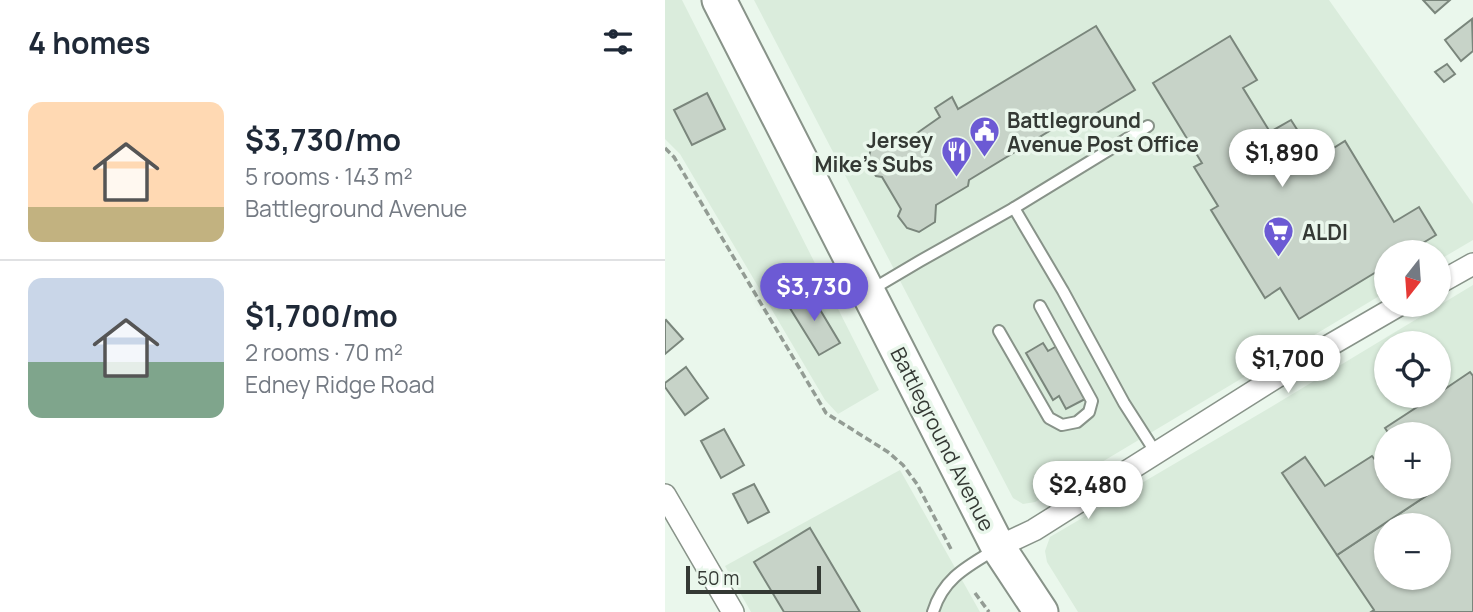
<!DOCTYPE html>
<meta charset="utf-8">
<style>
body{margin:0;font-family:Manrope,sans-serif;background:#f2f2f3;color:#1f2937;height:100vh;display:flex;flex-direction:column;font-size:26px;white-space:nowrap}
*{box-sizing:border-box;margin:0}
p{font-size:23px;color:#747a83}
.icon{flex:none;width:38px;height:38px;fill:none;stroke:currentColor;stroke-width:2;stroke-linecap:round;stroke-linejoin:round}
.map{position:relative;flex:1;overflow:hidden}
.side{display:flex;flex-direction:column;background:#fff;width:665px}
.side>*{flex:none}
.needle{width:46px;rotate:197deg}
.controls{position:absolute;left:709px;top:240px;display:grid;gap:14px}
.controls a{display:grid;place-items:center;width:77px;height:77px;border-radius:50%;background:#fff;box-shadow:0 2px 5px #0004;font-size:35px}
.scale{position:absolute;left:21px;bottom:18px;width:135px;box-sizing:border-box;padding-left:7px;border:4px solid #343934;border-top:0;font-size:19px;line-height:24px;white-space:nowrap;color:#343934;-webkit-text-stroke:5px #eaf7ec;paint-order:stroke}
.price{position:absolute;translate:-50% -60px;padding:0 16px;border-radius:24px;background:#fff;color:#222;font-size:23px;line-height:46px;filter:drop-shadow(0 2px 4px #0008)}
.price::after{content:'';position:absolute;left:50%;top:42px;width:21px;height:16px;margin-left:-10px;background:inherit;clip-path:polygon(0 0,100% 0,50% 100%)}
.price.on{background:#6c5ad4;color:#fff}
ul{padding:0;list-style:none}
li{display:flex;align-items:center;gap:21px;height:175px;padding:0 28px}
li+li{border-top:2px solid #e0e1e3}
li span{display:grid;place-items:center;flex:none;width:196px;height:140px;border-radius:14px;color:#555}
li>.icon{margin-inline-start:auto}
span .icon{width:84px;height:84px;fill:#fffc;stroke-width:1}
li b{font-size:30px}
h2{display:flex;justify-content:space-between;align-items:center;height:84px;padding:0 28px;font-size:30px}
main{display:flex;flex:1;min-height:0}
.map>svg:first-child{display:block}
.built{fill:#daecdc;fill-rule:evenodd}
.building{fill:#c7d3c8;stroke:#7a867c;stroke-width:2;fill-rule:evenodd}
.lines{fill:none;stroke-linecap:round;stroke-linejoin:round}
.service-casing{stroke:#889389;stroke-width:14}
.minor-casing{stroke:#889389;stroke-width:24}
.primary-casing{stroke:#889389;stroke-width:37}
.path{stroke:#939c94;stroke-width:3.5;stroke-dasharray:7 3.5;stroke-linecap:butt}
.service{stroke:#fff;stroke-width:10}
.minor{stroke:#fff;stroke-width:21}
.primary{stroke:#fff;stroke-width:33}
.labels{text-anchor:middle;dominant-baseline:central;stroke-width:7;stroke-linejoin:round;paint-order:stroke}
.poi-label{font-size:21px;font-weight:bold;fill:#343934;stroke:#eaf7ec;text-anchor:start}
.street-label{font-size:21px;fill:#343934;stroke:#eaf7ec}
</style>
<main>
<section class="side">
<h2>4 homes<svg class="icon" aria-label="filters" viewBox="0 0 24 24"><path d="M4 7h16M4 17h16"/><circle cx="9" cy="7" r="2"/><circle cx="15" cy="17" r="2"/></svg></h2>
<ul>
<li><span style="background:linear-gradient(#ffd9b3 75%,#c2b280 0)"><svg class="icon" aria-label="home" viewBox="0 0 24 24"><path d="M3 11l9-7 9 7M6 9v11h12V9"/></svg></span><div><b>$3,730/mo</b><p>5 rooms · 143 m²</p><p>Battleground Avenue</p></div></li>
<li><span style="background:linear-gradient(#c9d6e8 60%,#7fa58c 0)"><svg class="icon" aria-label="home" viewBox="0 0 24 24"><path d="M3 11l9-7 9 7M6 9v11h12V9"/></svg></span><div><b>$1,700/mo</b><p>2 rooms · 70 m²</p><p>Edney Ridge Road</p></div></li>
</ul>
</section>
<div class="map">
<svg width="808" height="612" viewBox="0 0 808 612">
<rect width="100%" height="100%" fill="#eaf7ec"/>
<!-- built -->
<g class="built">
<path d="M0 0H17L214 390 173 414 160 400 15 154 0 139Z"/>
<path d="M89 0H664L808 204V240L774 260V252H721V292L370 502 358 504 348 498Z"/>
<path d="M808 285V612H413L382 562 380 551 385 537 606 407ZM721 343H774V396H721ZM721 434H774V486H721ZM721 525H774V578H721Z"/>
<path d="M235 470 315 612H86L60 566Z"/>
</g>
<!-- building -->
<g class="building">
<path d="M758 0H785L770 13Z"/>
<path d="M807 19 808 51 796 61 780 40Z"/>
<path d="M431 26 470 90 405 129 401 121 304 180 303 186 271 205 270 222 254 232 242 228 233 216 236 209 217 177 211 176 202 163 206 149 219 141 235 145 275 117 270 108 287 97 293 109Z"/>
<path d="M565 36 592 80 578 88 605 132 626 120 651 159 680 141 729 222 754 207 771 235 743 252H721V266L634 319 615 288 600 298 546 210 553 206 529 167 537 163 488 83Z"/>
<path d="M782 64 790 74 779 82 770 72Z"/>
<path d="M42 93 60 129 27 145 9 110Z"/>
<path d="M142 288 175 343 154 355 123 305 136 297 134 293Z"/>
<path d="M1 320 18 339 0 354V321Z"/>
<path d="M378 343 383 351 392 346 422 398 401 409 394 396 388 400 361 353Z"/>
<path d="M21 367 43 398 20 415 0 387V383Z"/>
<path d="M805 372 808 376V612H706L709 610 672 555 764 494 759 486H774V434H724L720 428 769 396H774V393ZM721 525H774V578H721Z"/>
<path d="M59 429 79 465 56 478 36 441Z"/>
<path d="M707 456 721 474V486H759L764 494 672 555 617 473 640 457 660 486Z"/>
<path d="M89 484 104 512 83 523 68 494Z"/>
<path d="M145 528 195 612H119L89 562Z"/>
</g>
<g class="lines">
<defs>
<g id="service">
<path d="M349 208 483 126"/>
<path d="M206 290 255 261 349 208 398 291 459 403 491 453"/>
<path d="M334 331 384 418 397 425 412 422 424 412 427 401 375 306"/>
<path d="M268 612C278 578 303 566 331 549"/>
</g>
<g id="minor">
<path d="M774 283 808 264"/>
<path d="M0 495 68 612"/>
<path d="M333 547 369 530 629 366 736 304"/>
</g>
<path id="primary" d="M54 0 333 547 376 612"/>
</defs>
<!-- service casing -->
<use href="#service" class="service-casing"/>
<!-- minor casing -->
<use href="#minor" class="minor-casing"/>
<!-- primary casing -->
<use href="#primary" class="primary-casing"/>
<!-- path -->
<g class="path">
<path d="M0 148 9 157 161 413 223 452 238 465 252 484 287 551"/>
<path d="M310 593 324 612"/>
</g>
<!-- service -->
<use href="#service" class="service"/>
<!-- minor -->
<use href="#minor" class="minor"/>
<!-- primary -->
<use href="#primary" class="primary"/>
</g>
<!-- icons -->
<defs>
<symbol id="civic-pin" viewBox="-11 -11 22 30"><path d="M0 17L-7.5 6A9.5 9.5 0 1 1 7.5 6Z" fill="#6c5ad4" stroke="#eaf7ec"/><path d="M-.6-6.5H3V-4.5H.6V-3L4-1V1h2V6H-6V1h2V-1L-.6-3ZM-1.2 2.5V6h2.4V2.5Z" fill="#fff"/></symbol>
<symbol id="restaurant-pin" viewBox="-11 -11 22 30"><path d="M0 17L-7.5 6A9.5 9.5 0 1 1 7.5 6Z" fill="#6c5ad4" stroke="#eaf7ec"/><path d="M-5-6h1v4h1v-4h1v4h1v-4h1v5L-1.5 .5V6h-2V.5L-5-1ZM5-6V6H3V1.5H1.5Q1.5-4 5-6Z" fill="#fff"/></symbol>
<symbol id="supermarket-pin" viewBox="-11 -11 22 30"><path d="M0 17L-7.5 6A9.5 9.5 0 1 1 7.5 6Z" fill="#6c5ad4" stroke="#eaf7ec"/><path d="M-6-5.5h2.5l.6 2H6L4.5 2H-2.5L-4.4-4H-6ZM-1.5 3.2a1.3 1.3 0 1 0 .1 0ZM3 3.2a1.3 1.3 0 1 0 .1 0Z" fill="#fff"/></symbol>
</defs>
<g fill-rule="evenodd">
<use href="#civic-pin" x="302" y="114" width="35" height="47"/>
<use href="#restaurant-pin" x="274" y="134" width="35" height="47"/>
<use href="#supermarket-pin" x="596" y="214" width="35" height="47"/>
</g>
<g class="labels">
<!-- poi labels -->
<g class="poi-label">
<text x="342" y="120">Battleground<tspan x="342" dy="24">Avenue Post Office</tspan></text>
<text x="268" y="140" text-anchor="end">Jersey<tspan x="268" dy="24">Mike's Subs</tspan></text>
<text x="637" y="232">ALDI</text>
</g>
<!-- street labels -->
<g class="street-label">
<text transform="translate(278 439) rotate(63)">Battleground Avenue</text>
</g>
</g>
</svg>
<div class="controls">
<a><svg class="needle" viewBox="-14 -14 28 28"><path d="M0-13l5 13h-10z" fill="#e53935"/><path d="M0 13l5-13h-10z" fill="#747a83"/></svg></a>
<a><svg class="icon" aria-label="locate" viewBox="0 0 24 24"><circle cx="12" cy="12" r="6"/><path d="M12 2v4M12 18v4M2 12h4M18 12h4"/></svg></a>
<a>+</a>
<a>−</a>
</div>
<div class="scale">50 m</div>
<b class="price" style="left:617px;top:189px">$1,890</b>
<b class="price on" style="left:149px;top:323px">$3,730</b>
<b class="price" style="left:623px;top:395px">$1,700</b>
<b class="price" style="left:423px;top:521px">$2,480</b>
</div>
</main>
